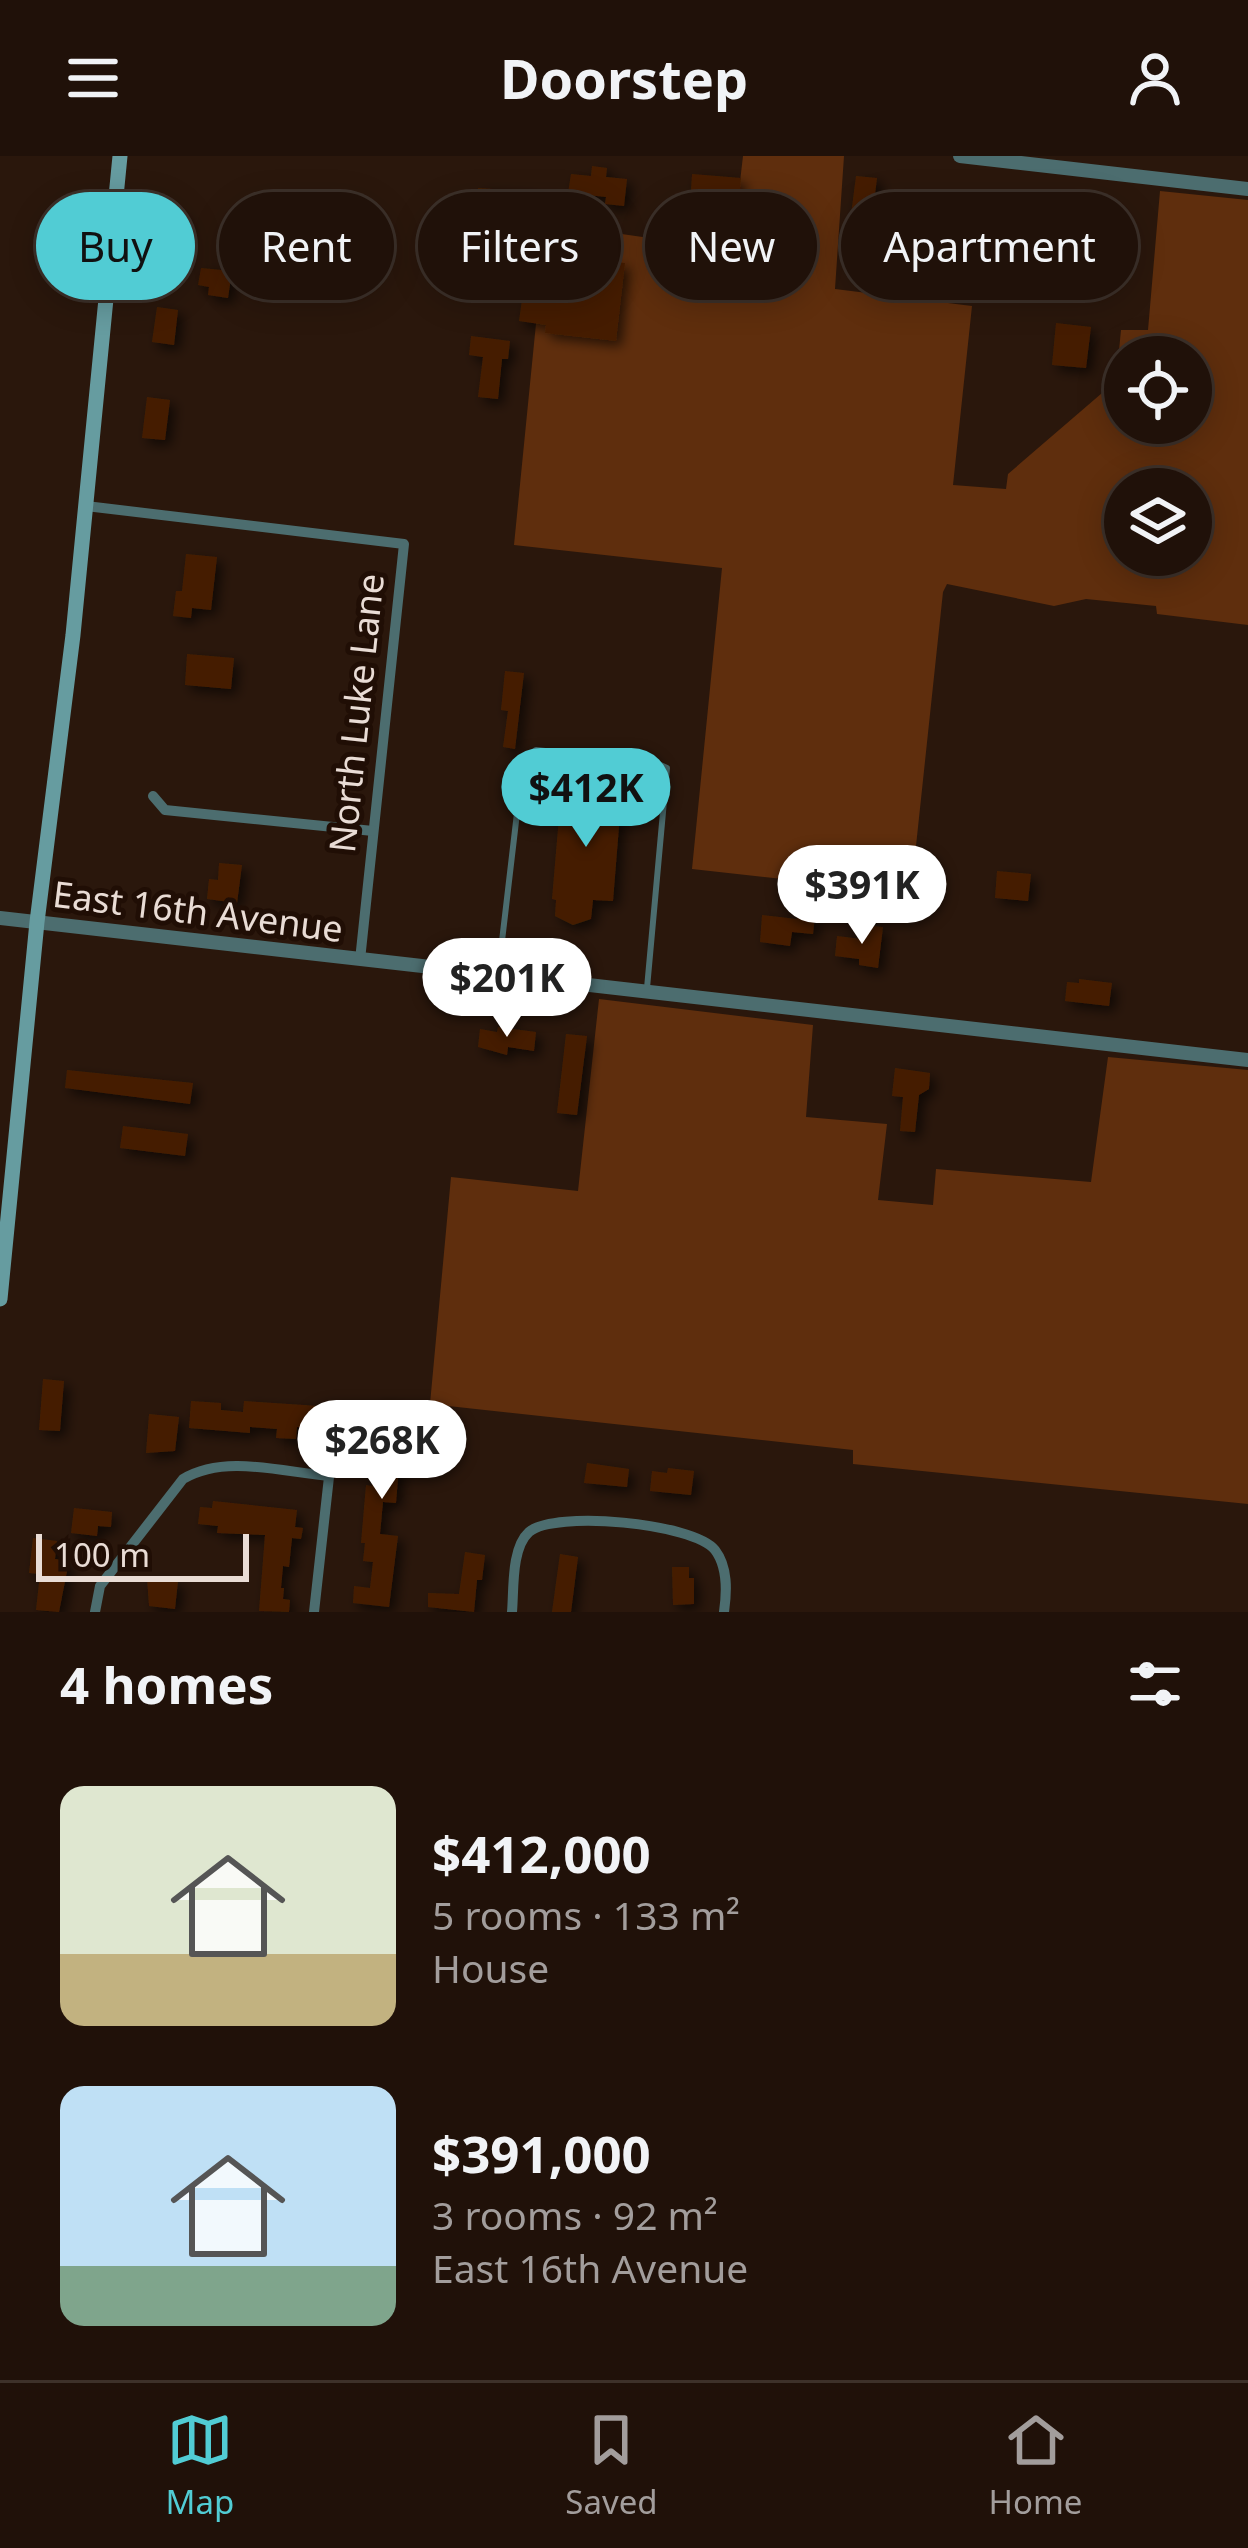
<!DOCTYPE html>
<meta charset="utf-8">
<style>
body{margin:0;font-family:"Noto Sans",sans-serif;background:#2d1f17;color:#f1f3f6;height:100vh;display:flex;flex-direction:column;font-size:45px;white-space:nowrap}
*{box-sizing:border-box;margin:0}
p{font-size:39px;color:#a29d9c}
.icon{flex:none;width:66px;height:66px;fill:none;stroke:currentColor;stroke-width:2;stroke-linecap:round;stroke-linejoin:round}
.map{position:relative;height:1456px;overflow:hidden}
.details{display:flex;flex-direction:column;background:#201109;flex:1}
.details>*{flex:none}
.banner{position:absolute;left:36px;top:36px;width:1176px;height:108px;display:flex;gap:24px}
.fabs{position:absolute;left:1104px;top:180px;display:grid;gap:24px}
.fabs a{display:grid;place-items:center;width:108px;height:108px;border-radius:50%;background:#201109;box-shadow:0 6px 30px #0003,0 0 0 3px #3d312a;font-size:60px}
.scale{position:absolute;left:36px;bottom:30px;width:213px;box-sizing:border-box;padding-left:12px;border:6px solid #e9dcd5;border-top:0;font-size:33px;line-height:42px;white-space:nowrap;color:#e9dcd5;-webkit-text-stroke:9px #200e05;paint-order:stroke}
.price{position:absolute;translate:-50% -102px;padding:0 27px;border-radius:42px;background:#fff;color:#222;font-size:39px;line-height:78px;filter:drop-shadow(0 3px 6px #0008)}
.price::after{content:'';position:absolute;left:50%;top:72px;width:36px;height:27px;margin-left:-18px;background:inherit;clip-path:polygon(0 0,100% 0,50% 100%)}
.price.on{background:#51ccd4;color:#111}
ul{padding:0;list-style:none}
li{display:flex;align-items:center;gap:36px;height:300px;padding:0 60px}
li span{display:grid;place-items:center;flex:none;width:336px;height:240px;border-radius:24px;color:#555}
li>.icon{margin-inline-start:auto}
span .icon{width:144px;height:144px;fill:#fffc;stroke-width:1}
li b{font-size:51px}
h2{display:flex;justify-content:space-between;align-items:center;height:144px;padding:0 60px;font-size:51px}
.pill{padding:0 42px;border-radius:54px;background:#201109;box-shadow:0 6px 30px #0003,0 0 0 3px #3d312a;font-size:42px;line-height:108px}
.pill.on{background:#51ccd4;color:#111}
header{display:flex;justify-content:space-between;align-items:center;height:156px;padding:0 60px;background:#201109;font-size:54px;font-weight:700}
.menu{display:flex;justify-content:space-around;align-items:center;height:168px;border-top:3px solid #3d312a;background:#201109;font-size:33px;color:#a29d9c}
.menu a{display:grid;justify-items:center;gap:6px}
.menu .on{color:#51ccd4}
.map>svg:first-child{display:block}
.green{fill:#5f2e0d;fill-rule:evenodd}
.building{fill:#451f06;filter:url(#shadow)}
.lines{fill:none;stroke-linecap:round;stroke-linejoin:round}
.service{stroke:#4c6d6f;stroke-width:6}
.minor{stroke:#4c6d6f;stroke-width:10}
.tertiary{stroke:#4c6d6f;stroke-width:14}
.secondary{stroke:#669ca0;stroke-width:15}
.labels{text-anchor:middle;dominant-baseline:central;stroke-width:10;stroke-linejoin:round;paint-order:stroke}
.street-label{font-size:36px;fill:#e9dcd5;stroke:#200e05}
</style>
<header><svg class="icon" aria-label="menu" viewBox="0 0 24 24"><path d="M4 6h16M4 12h16M4 18h16"/></svg>Doorstep<svg class="icon" aria-label="person" viewBox="0 0 24 24"><circle cx="12" cy="8" r="4"/><path d="M4 21q1-7 8-7t8 7"/></svg></header>
<div class="map">
<svg width="1248" height="1456" viewBox="0 0 1248 1456">
<defs>
<filter id="shadow"><feDropShadow dx="5.5" dy="5.5" stdDeviation="6" flood-color="#0009"/></filter>
</defs>
<rect width="100%" height="100%" fill="#2a170c"/>
<!-- green -->
<g class="green">
<path d="M743 0H844L835 133 972 150 953 329 1006 333 1008 318 1116 225 1121 174H1148L1160 35 1248 44V469L1157 458 1156 450 1086 443 1054 450 947 428 943 436 911 737 692 713 722 412 514 389 546 67 732 94ZM1125 201H1191V267H1125ZM1125 333H1191V399H1125Z"/>
<path d="M599 843 813 869 806 961 887 968 878 1044 933 1049 936 1013 1091 1026 1108 901 1248 914V1348L853 1308V1294L430 1248 451 1021 578 1035Z"/>
</g>
<!-- building -->
<g class="building">
<path d="M592 10 607 12 606 21 627 23 624 50 605 48 606 41 568 37 571 18 591 20Z"/>
<path d="M692 18 741 22 738 55 715 53 717 36 691 34Z"/>
<path d="M856 20 877 22 872 62 851 59Z"/>
<path d="M478 32 533 36 531 58 476 49Z"/>
<path d="M898 47 953 51 951 73 895 67Z"/>
<path d="M163 58 185 60 180 112 159 110Z"/>
<path d="M1004 60 1048 66 1045 84 1030 82 1028 94 1005 91Z"/>
<path d="M516 85 538 87 537 97 625 107 616 185 545 177 546 169 519 165 522 144 548 147 551 124 513 121Z"/>
<path d="M201 112 232 115 228 142 208 139 209 131 198 129Z"/>
<path d="M157 151 178 154 174 189 152 186Z"/>
<path d="M1056 167 1091 171 1086 212 1052 209Z"/>
<path d="M471 180 510 185 508 203H502L498 243 478 241 483 201 469 199Z"/>
<path d="M147 241 170 244 165 284 142 282Z"/>
<path d="M186 398 217 401 211 454 192 452 191 462 173 460 176 435H182Z"/>
<path d="M187 498 234 502 231 533 185 529Z"/>
<path d="M505 515 524 517 515 593 503 591 508 555 501 554Z"/>
<path d="M562 626 622 633 613 745 593 744 591 763 573 769 555 760 556 744 552 743Z"/>
<path d="M219 707 242 709 237 747 207 743 209 723 218 724Z"/>
<path d="M997 715 1031 718 1028 745 995 742Z"/>
<path d="M798 758 815 760 813 778 792 776 790 790 760 786 762 759 797 763Z"/>
<path d="M864 769 883 771 878 812 859 809V803L835 800 837 780 862 783Z"/>
<path d="M1079 823 1112 827 1109 850 1065 845 1067 826 1079 827Z"/>
<path d="M498 871 536 876 534 895 508 891 507 899 478 891 480 873 497 876Z"/>
<path d="M566 878 587 880 577 959 557 957Z"/>
<path d="M895 912 930 917 929 933 919 939 915 976 900 975 903 941 892 940Z"/>
<path d="M67 914 193 927 190 948 65 932Z"/>
<path d="M123 970 188 978 185 1000 120 992Z"/>
<path d="M43 1223 64 1225 60 1275 39 1274Z"/>
<path d="M376 1244 408 1248 407 1261H403L396 1347 383 1346 380 1378 398 1380 389 1451 353 1447 354 1430 370 1432 373 1406 363 1405 365 1387H361L366 1329 372 1330 374 1307 368 1306Z"/>
<path d="M191 1245 221 1247V1254L243 1256 244 1245 318 1250 316 1273 297 1271 296 1283 276 1282 277 1273 250 1271V1277L189 1272Z"/>
<path d="M149 1258 179 1261 175 1295 146 1297Z"/>
<path d="M587 1307 629 1313 627 1331 584 1327Z"/>
<path d="M668 1312 694 1315 691 1339 650 1335 652 1315 667 1317Z"/>
<path d="M213 1345 297 1354 295 1371 303 1372 301 1383 292 1382 289 1411 283 1410 281 1432H284L283 1443 290 1444 289 1456 259 1455 265 1379 217 1377 218 1370 198 1368 200 1351 212 1352Z"/>
<path d="M74 1352 112 1356 111 1371 98 1370 97 1380 71 1377Z"/>
<path d="M33 1382 57 1385 55 1403 69 1405 59 1456 36 1454 40 1418 29 1417Z"/>
<path d="M465 1396 485 1399 482 1424H477L474 1456 428 1451V1437L459 1438Z"/>
<path d="M560 1398 578 1401 571 1456H552Z"/>
<path d="M672 1411H689V1422H694V1448L673 1449Z"/>
<path d="M147 1422 178 1425 175 1453 149 1450Z"/>
</g>
<g class="lines">
<!-- service -->
<path class="service" d="M498 819 523 606 536 594 656 607 667 612 647 832"/>
<!-- minor -->
<g class="minor">
<path d="M86 350 404 388 360 804"/>
<path d="M153 640 165 654 373 675"/>
<path d="M95 1456 100 1430 183 1323C225 1298 282 1316 329 1320"/>
<path d="M314 1456 337 1249"/>
<path d="M512 1456C514 1434 511 1392 529 1376 554 1354 694 1367 715 1394 728 1411 727 1435 724 1456"/>
</g>
<!-- tertiary -->
<g class="tertiary">
<path d="M960 0 1248 33"/>
<path d="M0 762 1248 904"/>
</g>
<!-- secondary -->
<path class="secondary" d="M0 1143 37 766 73 479 120 0"/>
</g>
<g class="labels">
<!-- street labels -->
<g class="street-label">
<text transform="translate(356 557) rotate(-84)">North Luke Lane</text>
<text transform="translate(198 755) rotate(7)">East 16th Avenue</text>
</g>
</g>
</svg>
<div class="fabs">
<a><svg class="icon" aria-label="locate" viewBox="0 0 24 24"><circle cx="12" cy="12" r="6"/><path d="M12 2v4M12 18v4M2 12h4M18 12h4"/></svg></a>
<a><svg class="icon" aria-label="layers" viewBox="0 0 24 24"><path d="M12 4l9 5-9 5-9-5zM3 14l9 5 9-5"/></svg></a>
</div>
<div class="scale">100 m</div>
<b class="price on" style="left:586px;top:694px">$412K</b>
<b class="price" style="left:862px;top:791px">$391K</b>
<b class="price" style="left:507px;top:884px">$201K</b>
<b class="price" style="left:382px;top:1346px">$268K</b>
<div class="banner">
<a class="pill on">Buy</a>
<a class="pill">Rent</a>
<a class="pill">Filters</a>
<a class="pill">New</a>
<a class="pill">Apartment</a>
</div>
</div>
<section class="details">
<h2>4 homes<svg class="icon" aria-label="filters" viewBox="0 0 24 24"><path d="M4 7h16M4 17h16"/><circle cx="9" cy="7" r="2"/><circle cx="15" cy="17" r="2"/></svg></h2>
<ul>
<li><span style="background:linear-gradient(#dfe7d0 70%,#c2b280 0)"><svg class="icon" aria-label="home" viewBox="0 0 24 24"><path d="M3 11l9-7 9 7M6 9v11h12V9"/></svg></span><div><b>$412,000</b><p>5 rooms · 133 m²</p><p>House</p></div></li>
<li><span style="background:linear-gradient(#bfe0f5 75%,#7fa58c 0)"><svg class="icon" aria-label="home" viewBox="0 0 24 24"><path d="M3 11l9-7 9 7M6 9v11h12V9"/></svg></span><div><b>$391,000</b><p>3 rooms · 92 m²</p><p>East 16th Avenue</p></div></li>
</ul>
</section>
<nav class="menu">
<a class="on"><svg class="icon" aria-label="map" viewBox="0 0 24 24"><path d="M3 6l6-2 6 2 6-2v14l-6 2-6-2-6 2zM9 4v14M15 6v14"/></svg>Map</a>
<a><svg class="icon" aria-label="saved" viewBox="0 0 24 24"><path d="M7 4h10v16l-5-4-5 4z"/></svg>Saved</a>
<a><svg class="icon" aria-label="home" viewBox="0 0 24 24"><path d="M3 11l9-7 9 7M6 9v11h12V9"/></svg>Home</a>
</nav>
